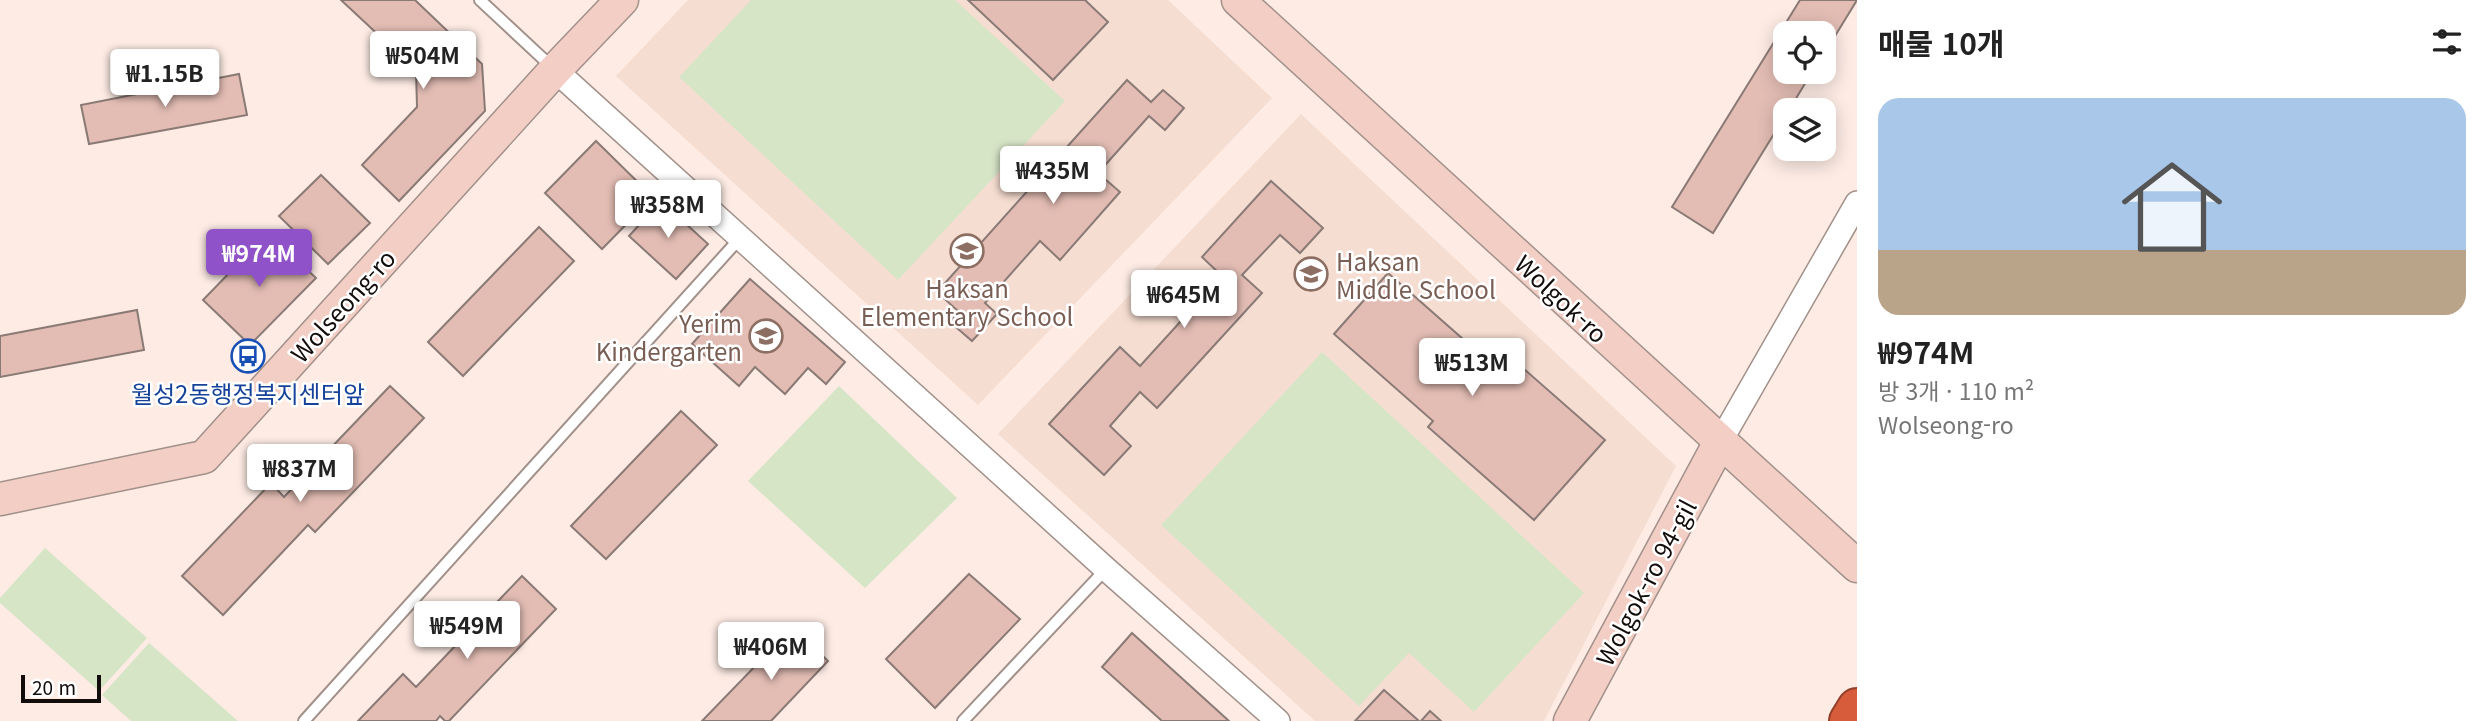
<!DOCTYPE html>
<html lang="ko">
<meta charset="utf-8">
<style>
body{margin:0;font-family:Georgia,"Noto Sans KR",serif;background:#f6f6f6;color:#222;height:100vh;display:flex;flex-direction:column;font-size:26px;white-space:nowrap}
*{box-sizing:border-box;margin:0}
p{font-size:23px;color:#767676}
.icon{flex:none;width:38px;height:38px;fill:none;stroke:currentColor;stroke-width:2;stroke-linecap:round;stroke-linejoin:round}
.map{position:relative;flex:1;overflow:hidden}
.sheet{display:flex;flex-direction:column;background:#fff;width:630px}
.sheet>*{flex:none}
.tools{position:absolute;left:1773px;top:21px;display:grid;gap:14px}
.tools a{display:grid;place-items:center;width:63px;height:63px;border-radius:14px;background:#fff;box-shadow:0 4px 18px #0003;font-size:35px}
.scale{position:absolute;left:21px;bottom:18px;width:80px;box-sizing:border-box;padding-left:7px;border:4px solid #120c0a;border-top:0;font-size:19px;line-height:24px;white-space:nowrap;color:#120c0a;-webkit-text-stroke:5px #fff;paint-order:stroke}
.price{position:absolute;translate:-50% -60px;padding:0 16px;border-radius:7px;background:#fff;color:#222;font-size:23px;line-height:46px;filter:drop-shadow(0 2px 4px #0008)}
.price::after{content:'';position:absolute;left:50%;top:42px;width:21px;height:16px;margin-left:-10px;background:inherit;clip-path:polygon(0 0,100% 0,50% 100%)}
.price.active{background:#8f52c8;color:#fff}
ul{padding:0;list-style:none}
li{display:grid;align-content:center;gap:14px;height:371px;padding:0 21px}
li span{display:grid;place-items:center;height:217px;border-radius:21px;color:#555}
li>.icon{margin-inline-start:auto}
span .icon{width:126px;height:126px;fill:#fffc;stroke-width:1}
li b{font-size:30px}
h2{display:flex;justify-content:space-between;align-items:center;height:84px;padding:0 21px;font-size:30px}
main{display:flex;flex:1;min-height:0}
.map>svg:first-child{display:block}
.built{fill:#f6ddd1}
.green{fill:#d7e5c7}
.building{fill:#e3bdb4;stroke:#8a7a75;stroke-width:2}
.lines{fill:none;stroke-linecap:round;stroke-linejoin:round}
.lane-casing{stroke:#a1918a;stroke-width:14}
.street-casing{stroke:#a1918a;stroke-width:26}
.secondary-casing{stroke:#a1918a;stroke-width:35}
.highway-casing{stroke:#92402a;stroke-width:42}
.lane{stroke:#fff;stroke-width:10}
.street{stroke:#fff;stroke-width:23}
.secondary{stroke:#f3cec4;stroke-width:32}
.highway{stroke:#d75c3c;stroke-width:38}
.labels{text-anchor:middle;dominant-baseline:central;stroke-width:5;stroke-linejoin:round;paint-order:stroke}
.education-label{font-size:24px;fill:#785e54;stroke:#fff;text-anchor:start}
.street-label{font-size:24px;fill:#120c0a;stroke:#fff}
.transit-label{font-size:24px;fill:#164399;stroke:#fff}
</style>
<main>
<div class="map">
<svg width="1857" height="721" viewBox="0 0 1857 721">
<rect width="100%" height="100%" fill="#fdebe4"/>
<!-- built -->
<g class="built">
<path d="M688 0H1168L1272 98 978 405 616 76Z"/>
<path d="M1301 114 1676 466 1544 721H1315L998 434Z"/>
</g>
<!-- green -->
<g class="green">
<path d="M751 0H955L1065 101 898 280 679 77Z"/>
<path d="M1322 352 1584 593 1474 712 1409 653 1359 706 1161 525Z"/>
<path d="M839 386 957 498 865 588 748 481Z"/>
<path d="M45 548 147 638 99 691 0 603V598Z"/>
<path d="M149 643 238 721H131L102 695Z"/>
</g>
<!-- building -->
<g class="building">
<path d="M341 0H415L482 64 485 111 399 201 362 165 417 107 416 70Z"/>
<path d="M968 0H1085L1108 22 1053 80Z"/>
<path d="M1800 0H1857L1824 54V33H1785V72H1812L1789 110H1785V116L1713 233 1672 207Z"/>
<path d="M239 74 247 115 89 144 81 105Z"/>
<path d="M1127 80 1151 102 1163 90 1184 108 1165 130 1149 116 1098 173 1120 192 1060 260 1040 241 985 303 997 314 972 341 950 322 959 312 937 292Z"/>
<path d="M596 141 653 197 602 249 545 193Z"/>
<path d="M321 175 370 223 328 264 279 216Z"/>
<path d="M1271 181 1323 228 1300 253 1280 235 1242 275 1262 293 1157 408 1140 392 1110 426 1131 446 1104 475 1049 424 1120 347 1140 366 1222 276 1202 257Z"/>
<path d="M661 201 708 244 676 279 629 236Z"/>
<path d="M539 227 574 261 463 376 428 342Z"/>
<path d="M268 233 316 278 250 345 203 300Z"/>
<path d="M1388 273 1488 361 1500 348 1605 440 1534 520 1428 427 1433 421 1334 334Z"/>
<path d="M750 279 845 362 826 384 808 368 785 394 755 367 739 386 692 344Z"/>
<path d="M137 310 144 350 0 377V336Z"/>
<path d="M390 386 424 418 315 532 308 525 223 615 182 576 271 483 284 497Z"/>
<path d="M681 411 717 445 606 559 571 526Z"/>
<path d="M969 574 1020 619 935 708 886 659Z"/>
<path d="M522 576 556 609 449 721H445L440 716 436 721H358L403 674 416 687Z"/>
<path d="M793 627 828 661 771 721H702Z"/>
<path d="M1132 633 1229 721H1162L1102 667Z"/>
<path d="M1384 690 1419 721H1355Z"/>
<path d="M1430 711 1441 721H1421Z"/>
</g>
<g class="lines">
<defs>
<g id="lane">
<path d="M480 0 553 68"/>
<path d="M304 721 741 237"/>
<path d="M963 721 1106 569"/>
</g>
<g id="street">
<path d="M555 70 1106 569 1278 721"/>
<path d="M1720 442 1857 203"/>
</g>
<g id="secondary">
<path d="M1238 0 1857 566"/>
<path d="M0 499 204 457 555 70 622 0"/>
<path d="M1570 721 1720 442"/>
</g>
<path id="highway" d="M1849 721 1857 708"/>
</defs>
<!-- lane casing -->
<use href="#lane" class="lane-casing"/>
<!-- street casing -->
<use href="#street" class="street-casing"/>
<!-- secondary casing -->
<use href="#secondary" class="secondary-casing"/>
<!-- highway casing -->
<use href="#highway" class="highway-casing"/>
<!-- lane -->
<use href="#lane" class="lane"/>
<!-- street -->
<use href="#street" class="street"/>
<!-- secondary -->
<use href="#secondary" class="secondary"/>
<!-- highway -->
<use href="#highway" class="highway"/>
</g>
<!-- icons -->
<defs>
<symbol id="school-ring" viewBox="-11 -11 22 22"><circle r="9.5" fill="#fff" stroke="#8d6e63" stroke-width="1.5"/><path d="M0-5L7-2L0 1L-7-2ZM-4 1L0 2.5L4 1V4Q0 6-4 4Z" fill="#8d6e63"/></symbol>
<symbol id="bus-ring" viewBox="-11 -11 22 22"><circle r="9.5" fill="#fff" stroke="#1a4fb4" stroke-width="1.5"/><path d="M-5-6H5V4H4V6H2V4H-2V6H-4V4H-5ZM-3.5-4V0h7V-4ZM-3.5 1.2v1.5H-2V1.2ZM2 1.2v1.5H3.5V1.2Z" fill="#1a4fb4"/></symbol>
</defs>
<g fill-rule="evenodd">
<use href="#school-ring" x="948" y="232" width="38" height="38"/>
<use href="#school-ring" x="1292" y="255" width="38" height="38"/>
<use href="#school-ring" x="747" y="317" width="38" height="38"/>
<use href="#bus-ring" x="229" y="337" width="38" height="38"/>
</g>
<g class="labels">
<!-- education labels -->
<g class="education-label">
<text x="1336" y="260">Haksan<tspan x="1336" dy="28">Middle School</tspan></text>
<text x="967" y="287" text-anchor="middle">Haksan<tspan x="967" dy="28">Elementary School</tspan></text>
<text x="742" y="322" text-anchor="end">Yerim<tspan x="742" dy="28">Kindergarten</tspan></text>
</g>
<!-- street labels -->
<g class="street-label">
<text transform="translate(1562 298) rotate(43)">Wolgok-ro</text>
<text transform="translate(342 305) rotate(-48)">Wolseong-ro</text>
<text transform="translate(1645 582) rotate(-62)">Wolgok-ro 94-gil</text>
</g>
<!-- transit labels -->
<g class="transit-label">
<text x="248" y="392">월성2동행정복지센터앞</text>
</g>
</g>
</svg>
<div class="tools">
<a><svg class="icon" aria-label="locate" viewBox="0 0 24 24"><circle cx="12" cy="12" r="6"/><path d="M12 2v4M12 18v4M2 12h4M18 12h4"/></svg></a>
<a><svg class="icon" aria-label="layers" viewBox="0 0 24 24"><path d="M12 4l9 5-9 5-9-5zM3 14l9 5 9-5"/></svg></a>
</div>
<div class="scale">20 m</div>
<b class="price" style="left:423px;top:91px">₩504M</b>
<b class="price" style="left:165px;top:109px">₩1.15B</b>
<b class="price" style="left:1053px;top:206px">₩435M</b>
<b class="price" style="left:668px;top:240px">₩358M</b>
<b class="price active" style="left:259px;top:289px">₩974M</b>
<b class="price" style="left:1184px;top:330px">₩645M</b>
<b class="price" style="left:1472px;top:398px">₩513M</b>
<b class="price" style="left:300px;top:504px">₩837M</b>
<b class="price" style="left:467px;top:661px">₩549M</b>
<b class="price" style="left:771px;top:682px">₩406M</b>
</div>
<section class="sheet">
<h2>매물 10개<svg class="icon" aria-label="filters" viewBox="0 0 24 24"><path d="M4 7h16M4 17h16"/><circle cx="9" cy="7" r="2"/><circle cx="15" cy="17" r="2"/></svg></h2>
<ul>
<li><span style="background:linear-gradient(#a9c7e8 70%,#b9a48a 0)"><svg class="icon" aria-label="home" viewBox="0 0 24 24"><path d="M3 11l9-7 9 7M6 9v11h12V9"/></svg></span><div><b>₩974M</b><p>방 3개 · 110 m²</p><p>Wolseong-ro</p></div></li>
</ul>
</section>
</main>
